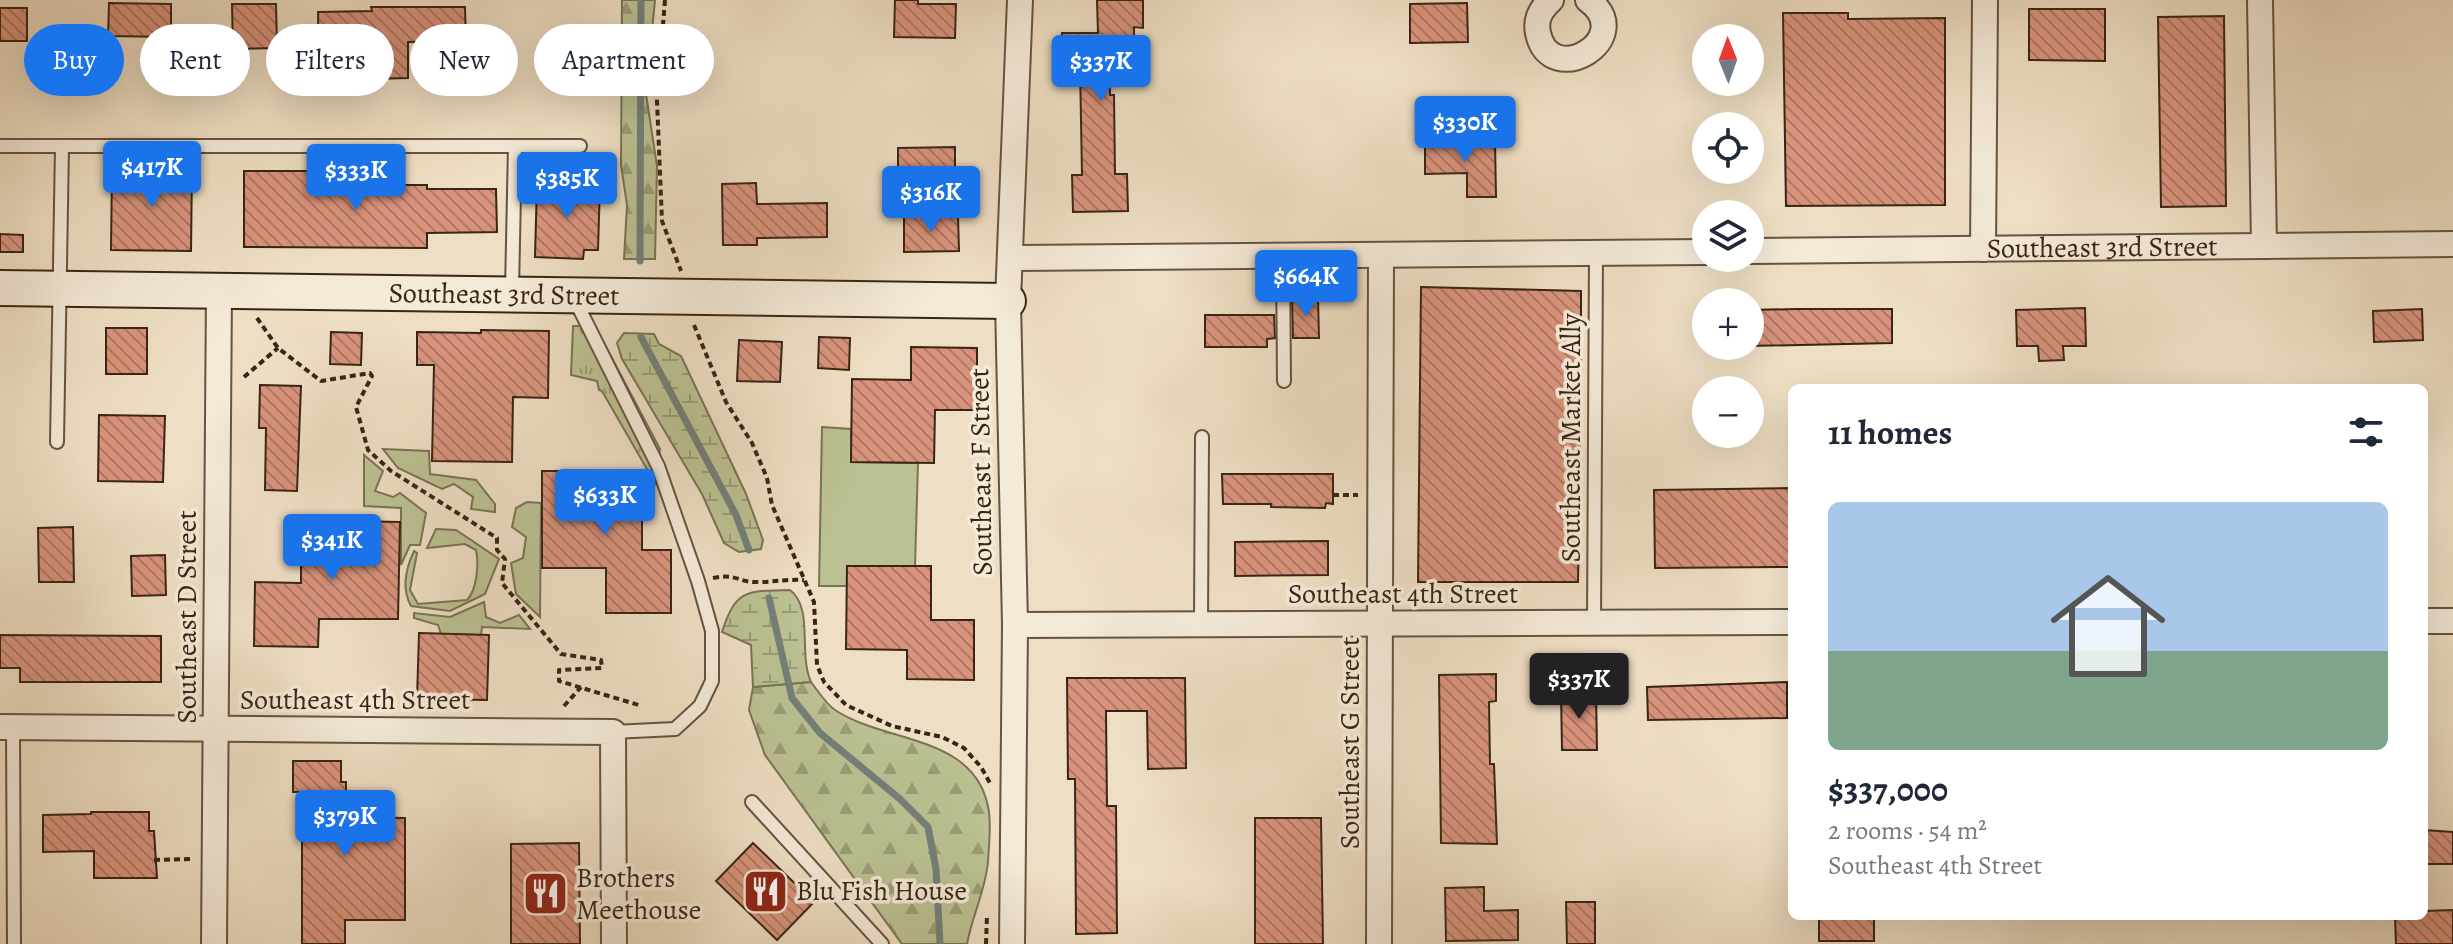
<!DOCTYPE html>
<meta charset="utf-8">
<style>
body{margin:0;font-family:Alegreya,serif;background:#f2f2f3;color:#1f2937;height:100vh;display:flex;flex-direction:column;font-size:30px;white-space:nowrap}
*{box-sizing:border-box;margin:0}
p{font-size:26px;color:#747a83}
.icon{flex:none;width:44px;height:44px;fill:none;stroke:currentColor;stroke-width:2;stroke-linecap:round;stroke-linejoin:round}
.map{position:relative;flex:1;overflow:hidden}
.drawer{position:absolute;left:1788px;top:384px;width:640px;height:536px;display:flex;flex-direction:column;background:#fff;border-radius:12px;box-shadow:0 8px 32px #0002}
.drawer>*{flex:none}
.banner{position:absolute;left:24px;top:24px;width:760px;height:72px;display:flex;gap:16px}
.needle{width:52px;rotate:359deg}
.controls{position:absolute;left:1692px;top:24px;display:grid;gap:16px}
.controls a{display:grid;place-items:center;width:72px;height:72px;border-radius:50%;background:#fff;box-shadow:0 8px 32px #0002;font-size:40px}
.price{position:absolute;translate:-50% -68px;padding:0 18px;border-radius:8px;background:#1a73e8;color:#fff;font-size:26px;line-height:52px;filter:drop-shadow(0 2px 4px #0008)}
.price::after{content:'';position:absolute;left:50%;top:48px;width:24px;height:18px;margin-left:-12px;background:inherit;clip-path:polygon(0 0,100% 0,50% 100%)}
.price.current{background:#222;color:#fff}
ul{padding:0;list-style:none}
li{display:grid;align-content:center;gap:16px;height:424px;padding:0 40px}
li span{display:grid;place-items:center;height:248px;border-radius:12px;color:#555}
li>.icon{margin-inline-start:auto}
span .icon{width:144px;height:144px;fill:#fffc;stroke-width:1}
li b{font-size:34px}
h2{display:flex;justify-content:space-between;align-items:center;height:96px;padding:0 40px;font-size:34px}
.pill{padding:0 28px;border-radius:36px;background:#fff;box-shadow:0 8px 32px #0002;font-size:28px;line-height:72px}
.pill.current{background:#1a73e8;color:#fff}
.map>svg:first-child{display:block}
.grass{fill:url(#grass-tufts);stroke:#7a7354;stroke-width:2}
.forest{fill:url(#forest-firs);stroke:#7a7354;stroke-width:2}
.wetland{fill:url(#wetland-marsh);stroke:#7a7354;stroke-width:2}
.green{fill:#bbc192;stroke:#7a7354;stroke-width:2}
.lines{fill:none;stroke-linecap:round;stroke-linejoin:round}
.stream{stroke:#747f79;stroke-width:7}
.building{fill:url(#building-back-hatch);stroke:#392515;stroke-width:2}
.lane-casing{stroke:#665340;stroke-width:16}
.street-casing{stroke:#665340;stroke-width:28}
.secondary-casing{stroke:#392515;stroke-width:38}
.path{stroke:#392515;stroke-width:4;stroke-dasharray:6 4;stroke-linecap:butt}
.lane{stroke:#f4ead8;stroke-width:12}
.street{stroke:#f4ead8;stroke-width:24}
.secondary{stroke:#f4ead8;stroke-width:34}
.labels{text-anchor:middle;dominant-baseline:central;stroke-width:7;stroke-linejoin:round;paint-order:stroke}
.street-label{font-size:28px;fill:#392515;stroke:#f4ead8}
.poi-label{font-size:28px;fill:#392515;stroke:#f4ead8;text-anchor:start}
</style>
<div class="map">
<svg width="2453" height="944" viewBox="0 0 2453 944">
<defs>
<pattern id="grass-tufts" width="24" height="20" patternUnits="userSpaceOnUse" patternTransform="scale(2)"><rect width="24" height="20" fill="#bbc192"/><path d="M3 7l-1-3M5 7V3M7 7l1-3M15 17l-1-3M17 17v-4M19 17l1-3" fill="none" stroke="#999d76"/></pattern>
<pattern id="forest-firs" width="22" height="20" patternUnits="userSpaceOnUse" patternTransform="scale(2)"><rect width="22" height="20" fill="#bbc192"/><path d="M5 1l3.5 6h-7zM16 11l3.5 6h-7z" fill="#999d76"/></pattern>
<pattern id="wetland-marsh" width="20" height="14" patternUnits="userSpaceOnUse" patternTransform="scale(2)"><rect width="20" height="14" fill="#bbc192"/><path d="M1 5h8M5 5V1M11 12h8M15 12V8" fill="none" stroke="#999d76"/></pattern>
<pattern id="building-back-hatch" width="6" height="6" patternUnits="userSpaceOnUse" patternTransform="scale(2)"><rect width="6" height="6" fill="#d9937c"/><path d="M-1 5l2 2M0 0l6 6M5-1l2 2" fill="none" stroke="#b17864"/></pattern>
</defs>
<rect width="100%" height="100%" fill="#eedec3"/>
<filter id="stains"><feTurbulence type="fractalNoise" baseFrequency=".0025" numOctaves="4"/><feColorMatrix values="0 0 0 0 .2 0 0 0 0 .09 0 0 0 0 .02 0 0 0 .5 -.17"/></filter>
<radialGradient id="worn" r=".72"><stop offset=".6" stop-color="#630" stop-opacity="0"/><stop offset="1" stop-color="#630" stop-opacity=".3"/></radialGradient>
<!-- grass -->
<path class="grass" d="M573 326H595L660 449 655 483 602 391 599 390 597 381 571 375Z"/>
<!-- forest -->
<g class="forest">
<path d="M622 0H655L646 94 657 166 655 259H624L627 205 621 165Z"/>
<path d="M811 682C818 691 826 704 835 710 886 744 978 734 989 812 991 827 989 846 988 861 986 889 972 916 967 944H902L765 755 749 710 753 687Z"/>
</g>
<!-- wetland -->
<g class="wetland">
<path d="M624 333 654 334 659 344 681 356 746 494 763 540 761 549 739 552 724 543 702 494 622 359 617 343Z"/>
<path d="M790 590C814 608 798 654 811 682L753 687 751 645 722 632C736 588 748 591 790 590Z"/>
</g>
<!-- green -->
<g class="green">
<path d="M822 427 851 429V462L918 463 915 566H847V586H819Z"/>
<path d="M383 449 429 451 430 474 476 480 495 504V512L471 509 473 497 454 484 442 489 398 468Z"/>
<path d="M364 455 383 471 375 491 393 497 400 493 426 513 420 545H410L401 565V508L364 506Z"/>
<path d="M527 502 541 503 540 617 516 594 511 563 523 558 526 537 512 527 516 508Z"/>
<path d="M436 529 456 530 499 559 485 594 450 611 411 606C401 588 406 568 414 551L417 553 410 590 418 604 467 600C477 590 479 564 476 550L465 544 427 548Z"/>
<path d="M484 602 486 617 500 623 519 615 530 629 482 627 481 635 441 634 438 625 414 618V613L450 617Z"/>
</g>
<g class="lines">
<!-- stream -->
<g class="stream">
<path d="M640 261 641 0"/>
<path d="M641 337 736 515 749 550"/>
<path d="M769 598 792 698 820 733 900 799 928 827 936 869 940 944"/>
</g>
</g>
<!-- building -->
<g class="building">
<path d="M895 0H918V4H956L955 38 894 37Z"/>
<path d="M1097 0H1143V28L1134 27V57H1109L1110 95H1114L1115 174H1127L1128 211 1073 212 1072 175H1082L1080 66H1063L1062 33H1098Z"/>
<path d="M109 3 171 4V37L108 36Z"/>
<path d="M1467 3 1468 42 1410 43V4Z"/>
<path d="M232 4H276L277 48 233 49Z"/>
<path d="M371 7H465L466 41 408 42V78L373 79V73L319 74 318 12 372 11Z"/>
<rect x="0" y="8" width="27" height="33"/>
<path d="M2029 9H2105V61L2029 60Z"/>
<path d="M1783 13H1848V19L1945 18V205L1786 206Z"/>
<path d="M2224 16 2226 206 2161 207 2158 17Z"/>
<path d="M1452 142H1495L1496 197H1467V173L1425 174V143Z"/>
<path d="M955 147V176L898 177V148Z"/>
<path d="M112 167 192 168 191 251 111 250Z"/>
<path d="M244 171H326V185H427V189H496L497 232 427 233V248L244 247Z"/>
<path d="M537 183 600 185 598 250H584L583 259 535 257Z"/>
<path d="M756 183 757 204 827 203V237L757 238V245H723L722 184Z"/>
<path d="M958 216 959 251 904 252V217Z"/>
<path d="M0 234 23 235V252H0Z"/>
<path d="M1421 287 1581 291V367H1578L1580 475 1578 582H1418Z"/>
<path d="M1318 297 1319 338H1293L1292 298Z"/>
<path d="M2085 308 2086 346H2063L2064 360 2039 361 2038 346H2017L2016 310Z"/>
<path d="M1797 309H1892V343L1750 346V310Z"/>
<path d="M2422 309 2423 340 2374 342 2373 311Z"/>
<path d="M1205 315H1274L1275 338 1267 339V347H1205Z"/>
<rect x="106" y="328" width="41" height="46"/>
<path d="M481 330 549 331 548 398 513 397 512 462 432 461 434 365H417V332L481 333Z"/>
<path d="M331 332 362 333 361 365 330 364Z"/>
<path d="M819 337 850 338 849 370 818 368Z"/>
<path d="M739 340 782 342 780 382 737 381Z"/>
<path d="M911 347 977 348V410H935L934 463 851 462 852 379 911 380Z"/>
<path d="M260 385 301 386 297 491 265 490 266 428H259Z"/>
<path d="M99 415 165 416 163 482 98 481Z"/>
<path d="M542 471H642V550H671V613H606V568H542Z"/>
<path d="M1222 474H1333V504L1326 503 1325 508 1271 507V504H1223Z"/>
<path d="M1792 488V567L1655 568 1654 490Z"/>
<path d="M301 520 400 522 398 619H319L318 647 254 646 255 582 301 583Z"/>
<path d="M73 527 74 582H39L38 528Z"/>
<path d="M1328 541V575L1235 576V542Z"/>
<path d="M165 555 166 595 132 596 131 556Z"/>
<path d="M847 566H931V620H974V680L907 679V650L846 649Z"/>
<path d="M419 633 489 635 487 700 417 699Z"/>
<path d="M0 635 161 636V682H20V668H0Z"/>
<path d="M1496 674V701L1489 702 1490 764H1494L1497 844 1441 843 1439 675Z"/>
<path d="M1067 678H1185L1186 768 1148 769 1147 711H1106L1107 806H1116L1117 933 1076 934 1075 779H1068Z"/>
<path d="M1787 682V718L1648 720 1647 687Z"/>
<path d="M1596 692 1597 750H1562L1561 693Z"/>
<path d="M293 761H341V782H346V817L405 818V920H345V944H302V792H293Z"/>
<path d="M91 812H149V831H154L157 878H94V851L43 852V815L91 814Z"/>
<path d="M1255 818H1321L1323 944H1255Z"/>
<path d="M2424 830 2453 832V864H2424Z"/>
<path d="M579 843 580 944H511V844Z"/>
<path d="M753 843 814 902 777 940 716 881Z"/>
<path d="M1484 887V911L1518 910V940L1446 941 1445 888Z"/>
<path d="M1566 902H1595V944H1567Z"/>
<path d="M2453 910V944H2396L2395 916H2424V911Z"/>
<rect x="1819" y="916" width="55" height="25"/>
</g>
<g class="lines">
<defs>
<g id="lane">
<path d="M0 146H580"/>
<path d="M1283 255 1284 381"/>
<path d="M512 290 515 146"/>
<path d="M574 298 658 466 698 581 712 631V681L700 706 675 729 613 732"/>
<path d="M57 442 62 146"/>
<path d="M1594 623 1596 253"/>
<path d="M1201 624 1202 437"/>
<path d="M13 727 14 944"/>
<path d="M752 802 882 944"/>
</g>
<g id="street">
<path d="M1551 0C1541 9 1535 19 1538 33 1550 91 1639 38 1588 0"/>
<path d="M2260 0 2264 246"/>
<path d="M1983 249 1985 0"/>
<path id="s1" d="M1750 251 2453 244"/>
<path d="M1011 258 1706 252"/>
<path d="M2424 621H2453"/>
<path d="M1015 625 1792 622"/>
<path d="M0 727 613 732 614 944"/>
<path d="M214 944 219 291"/>
<path d="M1012 944 1015 625 1008 301 1020 0"/>
<path d="M1379 944 1381 255"/>
</g>
<g id="secondary">
<path id="s2" d="M0 288 1008 301"/>
</g>
</defs>
<!-- lane casing -->
<use href="#lane" class="lane-casing"/>
<!-- street casing -->
<use href="#street" class="street-casing"/>
<!-- secondary casing -->
<use href="#secondary" class="secondary-casing"/>
<!-- path -->
<g class="path">
<path d="M665 0 657 101 662 221 681 271"/>
<path d="M257 318 278 348 321 381 370 373 372 376 356 407 368 450 391 471 497 538V550L505 559 502 583 561 654 601 660 602 668 559 670V681L642 706"/>
<path d="M694 325 726 402 752 443 767 478 772 505 814 602 817 665 824 682 846 705 892 726 942 737 964 748 981 767 990 783"/>
<path d="M244 377 278 348"/>
<path d="M1333 495H1358"/>
<path d="M713 578C737 573 739 583 758 582 774 582 788 579 804 580"/>
<path d="M564 706 581 687"/>
<path d="M154 860 192 859"/>
<path d="M986 944 987 915"/>
</g>
<!-- lane -->
<use href="#lane" class="lane"/>
<!-- street -->
<use href="#street" class="street"/>
<!-- secondary -->
<use href="#secondary" class="secondary"/>
</g>
<!-- icons -->
<defs>
<symbol id="restaurant-square" viewBox="-11 -11 22 22"><rect x="-9" y="-9" width="18" height="18" rx="4" fill="#8f2418" stroke="#f4ead8"/><path d="M-5-6h1v4h1v-4h1v4h1v-4h1v5L-1.5 .5V6h-2V.5L-5-1ZM5-6V6H3V1.5H1.5Q1.5-4 5-6Z" fill="#fff"/></symbol>
</defs>
<g fill-rule="evenodd">
<use href="#restaurant-square" x="740" y="866" width="51" height="51"/>
<use href="#restaurant-square" x="520" y="868" width="51" height="51"/>
</g>
<g class="labels">
<!-- street labels -->
<g class="street-label">
<text stroke="none"><textPath href="#s1" startOffset="352">Southeast 3rd Street</textPath></text>
<text stroke="none"><textPath href="#s2" startOffset="504">Southeast 3rd Street</textPath></text>
<text transform="translate(1571 438) rotate(-90)">Southeast Market Ally</text>
<text transform="translate(981 472) rotate(-91)">Southeast F Street</text>
<text x="1403" y="594">Southeast 4th Street</text>
<text transform="translate(187 617) rotate(-90)">Southeast D Street</text>
<text x="355" y="700">Southeast 4th Street</text>
<text transform="translate(1350 743) rotate(-90)">Southeast G Street</text>
</g>
<!-- poi labels -->
<g class="poi-label">
<text x="576" y="878">Brothers<tspan x="576" dy="32">Meethouse</tspan></text>
<text x="796" y="891">Blu Fish House</text>
</g>
</g>
<rect width="100%" height="100%" filter="url(#stains)"/>
<rect width="100%" height="100%" fill="url(#worn)"/>
</svg>
<div class="controls">
<a><svg class="needle" viewBox="-14 -14 28 28"><path d="M0-13l5 13h-10z" fill="#e53935"/><path d="M0 13l5-13h-10z" fill="#747a83"/></svg></a>
<a><svg class="icon" aria-label="locate" viewBox="0 0 24 24"><circle cx="12" cy="12" r="6"/><path d="M12 2v4M12 18v4M2 12h4M18 12h4"/></svg></a>
<a><svg class="icon" aria-label="layers" viewBox="0 0 24 24"><path d="M12 4l9 5-9 5-9-5zM3 14l9 5 9-5"/></svg></a>
<a>+</a>
<a>−</a>
</div>
<b class="price" style="left:1101px;top:103px">$337K</b>
<b class="price" style="left:1465px;top:164px">$330K</b>
<b class="price" style="left:152px;top:209px">$417K</b>
<b class="price" style="left:356px;top:212px">$333K</b>
<b class="price" style="left:567px;top:220px">$385K</b>
<b class="price" style="left:931px;top:234px">$316K</b>
<b class="price" style="left:1306px;top:318px">$664K</b>
<b class="price" style="left:605px;top:537px">$633K</b>
<b class="price" style="left:332px;top:582px">$341K</b>
<b class="price current" style="left:1579px;top:721px">$337K</b>
<b class="price" style="left:345px;top:858px">$379K</b>
<div class="banner">
<a class="pill current">Buy</a>
<a class="pill">Rent</a>
<a class="pill">Filters</a>
<a class="pill">New</a>
<a class="pill">Apartment</a>
</div>
<section class="drawer">
<h2>11 homes<svg class="icon" aria-label="filters" viewBox="0 0 24 24"><path d="M4 7h16M4 17h16"/><circle cx="9" cy="7" r="2"/><circle cx="15" cy="17" r="2"/></svg></h2>
<ul>
<li><span style="background:linear-gradient(#a9c7e8 60%,#7fa58c 0)"><svg class="icon" aria-label="home" viewBox="0 0 24 24"><path d="M3 11l9-7 9 7M6 9v11h12V9"/></svg></span><div><b>$337,000</b><p>2 rooms · 54 m²</p><p>Southeast 4th Street</p></div></li>
</ul>
</section>
</div>
